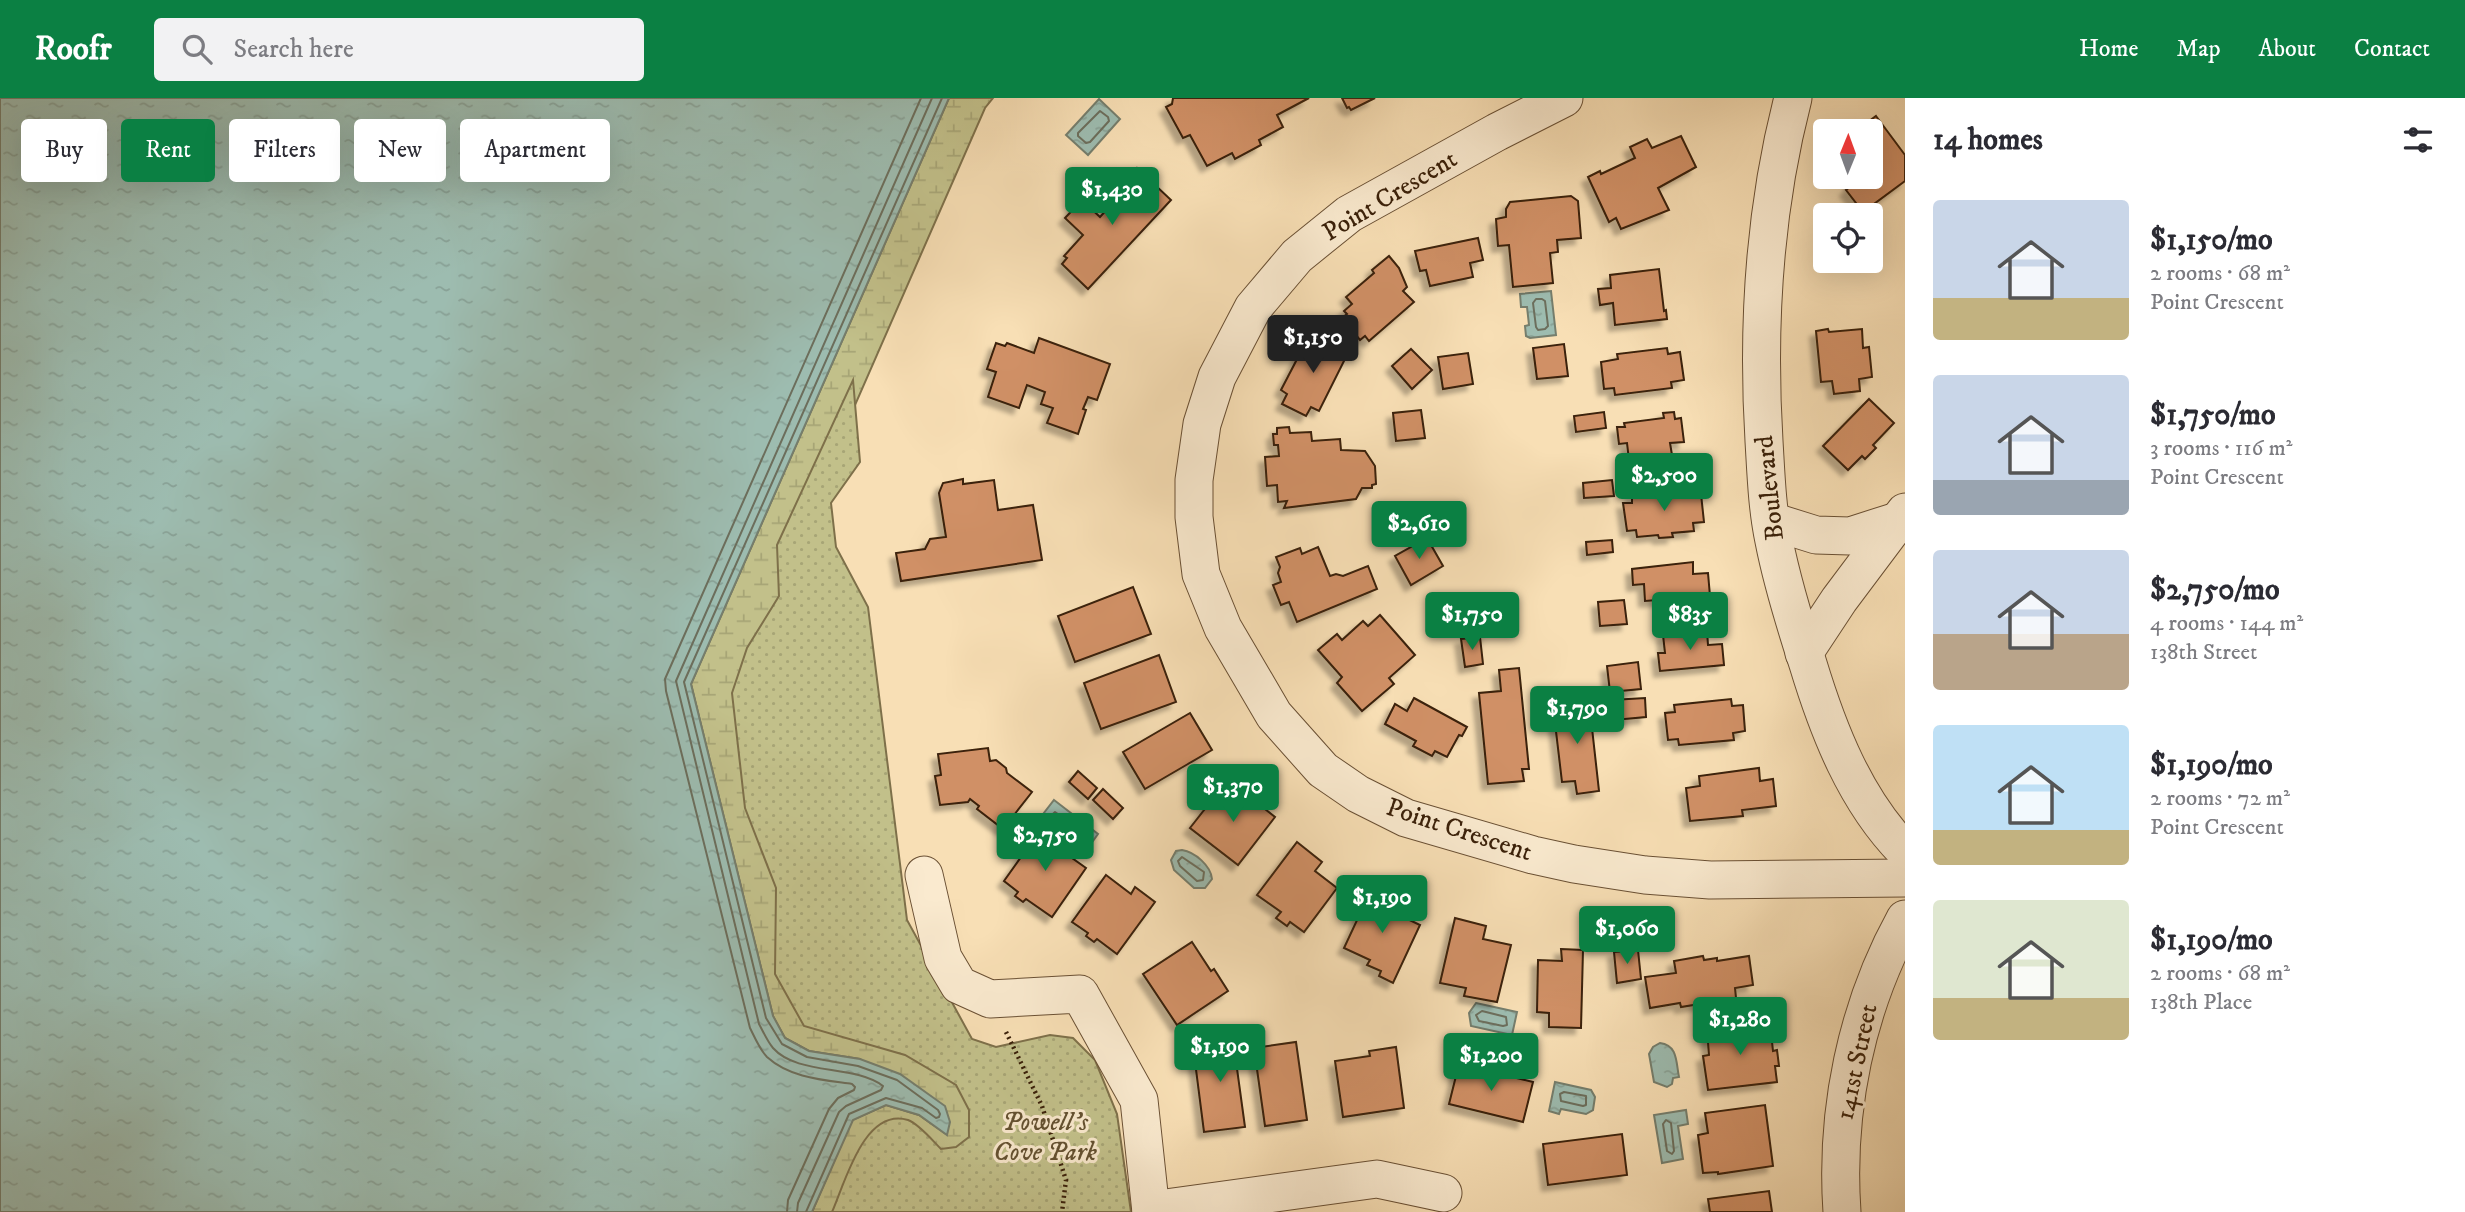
<!DOCTYPE html>
<meta charset="utf-8">
<style>
body{margin:0;font-family:"IM FELL DW Pica",serif;background:#f2f2f3;color:#2b2b33;height:100vh;display:flex;flex-direction:column;font-size:26px;white-space:nowrap}
*{box-sizing:border-box;margin:0}
p{font-size:23px;color:#7c7c81}
.icon{flex:none;width:38px;height:38px;fill:none;stroke:currentColor;stroke-width:2;stroke-linecap:round;stroke-linejoin:round}
.map{position:relative;flex:1;overflow:hidden}
.drawer{display:flex;flex-direction:column;background:#fff;width:560px}
.drawer>*{flex:none}
.guide{position:absolute;left:21px;top:21px;width:665px;height:63px;display:flex;gap:14px}
.needle{width:46px;rotate:1deg}
.buttons{position:absolute;left:1813px;top:21px;display:grid;gap:14px}
.buttons a{display:grid;place-items:center;width:70px;height:70px;border-radius:7px;background:#fff;box-shadow:0 7px 28px #0002;font-size:35px}
.price{position:absolute;translate:-50% -60px;padding:0 16px;border-radius:7px;background:#0b8043;color:#fff;font-size:23px;line-height:46px;filter:drop-shadow(0 2px 4px #0008)}
.price::after{content:'';position:absolute;left:50%;top:42px;width:21px;height:16px;margin-left:-10px;background:inherit;clip-path:polygon(0 0,100% 0,50% 100%)}
.price.on{background:#222;color:#fff}
ul{padding:0;list-style:none}
li{display:flex;align-items:center;gap:21px;height:175px;padding:0 28px}
li span{display:grid;place-items:center;flex:none;width:196px;height:140px;border-radius:7px;color:#555}
li>.icon{margin-inline-start:auto}
span .icon{width:84px;height:84px;fill:#fffc;stroke-width:1}
li b{font-size:30px}
h2{display:flex;justify-content:space-between;align-items:center;height:84px;padding:0 28px;font-size:30px}
.chip{padding:0 24px;border-radius:7px;background:#fff;box-shadow:0 7px 28px #0002;font-size:24px;line-height:63px}
.chip.on{background:#0b8043;color:#fff}
header{display:flex;align-items:center;gap:42px;box-sizing:border-box;height:98px;padding:0 35px;background:#0b8043;color:#fff}
header strong{font-size:33px}
nav{display:flex;gap:38px;margin-inline-start:auto;font-size:24px}
.search{width:490px;height:63px;background:#f2f2f3;display:flex;align-items:center;gap:18px;box-sizing:border-box;padding:0 24px;border-radius:7px;color:#7c7c81;font-size:26px}
main{display:flex;flex:1;min-height:0}
.map>svg:first-child{display:block}
.wetland{fill:url(#wetland-marsh);stroke:#7e704a;stroke-width:2}
.park{fill:url(#park-dots);stroke:#7e704a;stroke-width:2}
.water{fill:url(#water-ripples);stroke:#757e6d;stroke-width:2}
.lines{fill:none;stroke-linecap:round;stroke-linejoin:round}
.shore{stroke:#6c6e5c;stroke-width:2}
.building{fill:#d09066;stroke:#3a2009;stroke-width:2;filter:url(#shadow)}
.street-casing{stroke:#6a5034;stroke-width:39}
.path{stroke:#3a2009;stroke-width:4.5;stroke-dasharray:2 3.5;stroke-linecap:butt}
.street{stroke:#faeacf;stroke-width:37}
.labels{text-anchor:middle;dominant-baseline:central;stroke-width:6;stroke-linejoin:round;paint-order:stroke}
.street-label{font-size:26px;fill:#3a2009;stroke:#faeacf}
.park-label{font-size:26px;font-style:italic;fill:#635030;stroke:#faeacf}
</style>
<header>
<strong>Roofr</strong>
<div class="search"><svg class="icon" aria-label="search" viewBox="0 0 24 24"><circle cx="10" cy="10" r="6"/><path d="M15 15l6 6"/></svg>Search here</div>
<nav><a>Home</a><a>Map</a><a>About</a><a>Contact</a></nav>
</header>
<main>
<div class="map">
<svg width="1905" height="1114" viewBox="0 0 1905 1114">
<defs>
<pattern id="wetland-marsh" width="20" height="14" patternUnits="userSpaceOnUse" patternTransform="scale(1.75)"><rect width="20" height="14" fill="#c2c08a"/><path d="M1 5h8M5 5V1M11 12h8M15 12V8" fill="none" stroke="#a7a576"/></pattern>
<pattern id="park-dots" width="8" height="8" patternUnits="userSpaceOnUse" patternTransform="scale(1.75)"><rect width="8" height="8" fill="#c2c08a"/><path d="M2 2h.1M6 6h.1" fill="none" stroke="#a7a576" stroke-width="1.8" stroke-linecap="round"/></pattern>
<pattern id="water-ripples" width="26" height="14" patternUnits="userSpaceOnUse" patternTransform="scale(1.75)"><rect width="26" height="14" fill="#9dbcb0"/><path d="M2 4q2-2 4 0t4 0M15 11q2-2 4 0t4 0" fill="none" stroke="#88a196"/></pattern>
<filter id="shadow"><feDropShadow dx="-6" dy="6" stdDeviation="2" flood-color="#0004"/></filter>
</defs>
<rect width="100%" height="100%" fill="#f8dfb5"/>
<filter id="stains"><feTurbulence type="fractalNoise" baseFrequency=".00286" numOctaves="4"/><feColorMatrix values="0 0 0 0 .2 0 0 0 0 .09 0 0 0 0 .02 0 0 0 .5 -.17"/></filter>
<radialGradient id="worn" r=".72"><stop offset=".6" stop-color="#630" stop-opacity="0"/><stop offset="1" stop-color="#630" stop-opacity=".3"/></radialGradient>
<!-- wetland -->
<path class="wetland" d="M949 0H993L985 10 799 435 860 760 975 986 1002 1114H812L852 1022 886 1007 919 1017 946 1036 860 961 809 953 785 940 773 918 691 586Z"/>
<!-- park -->
<path class="park" d="M853 282 860 364 831 405 836 449 868 509 907 822 972 941 996 949 1050 937 1073 940 1095 962 1117 1016 1131 1114H832C845 1085 864 1009 908 1022 919 1026 932 1042 941 1051L956 1049 969 1039V1012L956 987 905 957 804 928 775 876 776 790 745 710 732 595 747 550 779 498 777 447Z"/>
<!-- water -->
<g class="water">
<path d="M0 0H949L691 586 773 918 785 940 809 953 860 961 900 976 945 1008 950 1024 947 1037 919 1017 886 1007 853 1022 812 1114H0Z"/>
<path d="M1099 1 1120 21 1088 57 1066 37Z"/>
<path d="M1551 193 1556 237 1530 240 1526 238 1525 228 1529 227 1527 209H1521L1520 196Z"/>
<path d="M1054 702 1098 736 1085 754 1040 720Z"/>
<path d="M1182 752C1195 754 1211 768 1212 781L1205 790H1194L1174 772 1171 762 1176 753Z"/>
<path d="M1476 905 1517 914 1512 937 1471 928 1469 915Z"/>
<path d="M1660 945C1678 947 1676 965 1679 979L1673 980 1672 986 1667 989 1654 984 1649 956 1653 949Z"/>
<path d="M1555 984 1591 992 1595 999 1593 1012 1586 1016 1561 1011 1559 1016 1549 1013Z"/>
<path d="M1686 1012 1688 1026 1678 1028 1683 1061 1662 1065 1654 1017Z"/>
</g>
<g class="lines">
<!-- shore -->
<g class="shore">
<path d="M1100 13 1108 19 1109 23 1090 44 1086 45 1078 38V35Z"/>
<path d="M1536 201H1542L1545 203 1548 228 1545 231 1538 232 1536 229 1533 205Z"/>
<path d="M1055 714 1086 736V741L1081 742 1053 721 1052 717Z"/>
<path d="M1182 759 1204 774 1203 782 1197 783 1180 768 1178 763Z"/>
<path d="M1482 913 1506 919 1507 927 1503 928 1479 923 1476 917Z"/>
<path d="M1564 994 1586 998V1007L1583 1008 1561 1003 1560 996Z"/>
<path d="M1666 1022 1671 1025 1674 1053 1672 1056 1667 1053 1663 1026Z"/>
<path d="M787 1114 788 1102 829 1011 838 1000 854 992 855 989 852 986C824 982 790 980 767 959 760 952 755 940 750 930L666 593 665 581 921 0"/>
<path d="M797 1114 798 1105 839 1014 846 1008 881 992 883 988C854 966 798 978 773 950 767 943 763 933 759 926L676 583 932 0"/>
<path d="M806 1114 849 1016 886 1000 922 1010 936 1020 939 1019 940 1016 938 1012 897 982 858 968 807 959 782 946 766 920 684 584 942 0"/>
</g>
</g>
<!-- building -->
<g class="building">
<path d="M1173 0H1309L1277 17 1283 29 1259 42 1261 47 1235 61 1232 55 1207 68 1190 37 1183 40 1166 9 1172 6Z"/>
<path d="M1342 0H1375L1351 12 1349 9 1347 10Z"/>
<path d="M1876 18 1905 57V83L1863 114 1846 92 1850 89 1852 79H1871V33H1856Z"/>
<path d="M1681 38 1696 69 1658 90 1669 112 1621 131 1616 120 1609 124 1588 79 1600 73 1601 76 1635 60 1630 49 1647 41 1652 50Z"/>
<path d="M1137 70 1171 102 1088 191 1062 166 1067 160 1064 158 1083 137 1065 120 1082 102 1100 119 1118 99 1114 95Z"/>
<path d="M1571 98 1578 103 1581 140 1557 142 1558 154 1550 155 1553 185 1513 189 1509 147 1498 148 1496 121 1506 119V111L1510 104Z"/>
<path d="M1478 140 1483 162 1470 165 1473 179 1430 188 1426 172 1420 173 1415 153Z"/>
<path d="M1389 158 1399 170 1407 189 1403 193 1414 204 1369 243 1365 238 1360 242 1342 220 1347 216 1344 213 1352 206 1346 199 1374 175 1372 172Z"/>
<path d="M1659 171 1664 213 1666 212 1667 221 1615 227 1613 205 1600 207 1598 191 1611 190 1610 177Z"/>
<path d="M1828 231 1829 234 1862 231 1863 250 1869 249 1872 279 1859 281 1860 293 1834 296 1832 283 1821 284 1816 233Z"/>
<path d="M1320 236 1344 248 1339 258 1345 261 1319 313 1311 309 1306 318 1282 306 1287 296 1281 292 1307 242 1314 246Z"/>
<path d="M1039 240 1110 266 1097 302 1088 299 1083 311 1086 312 1078 336 1047 325 1053 310 1041 306 1045 294 1027 287 1019 310 988 299 996 274 987 271 996 245 1005 248 1007 245 1034 255Z"/>
<path d="M1564 246 1568 278 1537 281 1533 250Z"/>
<path d="M1667 250 1668 256 1680 254 1684 282 1671 284 1672 290 1615 297 1614 290 1604 291 1601 264 1618 261 1617 256Z"/>
<path d="M1411 251 1432 272 1412 291 1392 268Z"/>
<path d="M1468 255 1473 286 1443 291 1438 259Z"/>
<path d="M1869 301 1894 325 1873 347 1876 350 1865 361 1862 358 1848 372 1823 348Z"/>
<path d="M1421 312 1425 340 1396 343 1393 315Z"/>
<path d="M1604 314 1606 330 1576 334 1574 318Z"/>
<path d="M1674 314 1675 321 1681 320 1684 344 1670 345 1672 357 1629 362 1627 345 1619 346 1617 329H1625L1624 325 1664 320 1663 315Z"/>
<path d="M1289 329 1290 335 1311 334 1312 343 1340 341 1341 352 1365 353 1375 368 1376 386 1372 387V390H1362L1356 401 1284 410 1287 403 1278 404 1277 387 1267 388 1265 359 1279 358 1278 347H1274L1273 336H1277V330Z"/>
<path d="M963 381V386L994 382 998 412 1033 407 1042 462 901 483 896 455 925 451 930 441 946 439 939 395 943 385Z"/>
<path d="M1612 382 1614 398 1584 400 1583 385Z"/>
<path d="M1689 391 1690 398 1701 396 1704 424 1693 425 1694 433 1672 435 1673 439 1659 440 1658 437 1637 439 1636 432 1627 433 1623 405H1632V397Z"/>
<path d="M1427 440 1443 468 1411 487 1395 458Z"/>
<path d="M1612 442 1613 454 1587 457 1586 444Z"/>
<path d="M1318 449 1330 478 1336 476 1343 478 1368 468 1377 491 1297 524 1289 504 1281 507 1273 487 1281 484 1278 475 1280 469 1276 459 1300 450 1302 456Z"/>
<path d="M1693 464V476L1708 475 1710 498 1645 503 1644 486 1633 487 1632 471Z"/>
<path d="M1133 489 1151 536 1075 564 1058 518Z"/>
<path d="M1624 502 1627 526 1600 528 1598 504Z"/>
<path d="M1380 517 1415 557 1389 580 1394 586 1362 613 1337 585 1342 579 1318 552 1337 536 1342 542 1363 523 1368 528Z"/>
<path d="M1707 533 1708 547 1722 546 1724 567 1660 573 1658 555H1665L1663 537Z"/>
<path d="M1480 539 1483 566 1465 569 1461 541Z"/>
<path d="M1159 557 1176 604 1101 631 1084 585Z"/>
<path d="M1638 564 1641 591 1610 594 1607 568Z"/>
<path d="M1519 570 1529 671H1522L1524 683 1488 686 1479 595 1501 593 1499 572Z"/>
<path d="M1414 600 1467 629 1462 638 1459 637 1447 659 1435 653 1432 658 1413 648 1416 643 1385 626 1395 606 1407 613Z"/>
<path d="M1645 600 1646 619 1614 622 1612 602Z"/>
<path d="M1731 601 1732 608 1743 607 1745 633 1733 635 1734 642 1679 647 1678 641 1668 642 1665 615 1675 614 1674 607Z"/>
<path d="M1589 603 1599 693 1577 696 1575 683 1562 684 1553 608Z"/>
<path d="M1190 615 1212 652 1145 691 1123 654Z"/>
<path d="M988 650 990 663 996 662 1006 670 1007 675 1032 694 1003 731 977 711 979 708 970 701 968 704 940 707 935 678 941 677 938 656Z"/>
<path d="M1759 670 1760 683 1773 681 1776 708 1742 712 1743 718 1690 723 1686 690 1700 688 1699 678Z"/>
<path d="M1078 673 1097 690 1088 701 1069 684Z"/>
<path d="M1223 688 1240 702 1246 696 1275 719 1238 767 1190 730Z"/>
<path d="M1103 691 1123 710 1113 721 1093 702Z"/>
<path d="M1045 731 1070 748 1065 755 1086 770 1052 819 1026 801 1023 804 1015 798 1018 794 1004 783 1036 738 1039 740Z"/>
<path d="M1297 744 1322 764 1315 773 1337 790 1304 834 1290 824 1287 828 1276 820 1281 814 1257 797Z"/>
<path d="M1106 777 1131 796 1135 789 1155 804 1117 856 1097 841 1094 844 1086 838 1088 835 1072 824Z"/>
<path d="M1372 790 1402 804 1397 816 1420 827 1393 885 1379 878 1381 873 1367 867 1370 862 1344 850Z"/>
<path d="M1455 820 1486 828 1483 841 1511 847 1497 904 1464 898 1466 890 1440 885Z"/>
<path d="M1192 844 1211 873 1214 871 1228 893 1177 927 1143 876Z"/>
<path d="M1561 851 1583 852 1581 930 1549 929V915L1537 914 1538 862 1562 863Z"/>
<path d="M1638 852 1641 881 1617 885 1614 854Z"/>
<path d="M1703 858 1704 862 1717 860V863L1749 858 1753 887 1735 890 1736 900 1681 909 1680 905 1650 910 1645 879 1676 875 1674 863Z"/>
<path d="M1770 925 1773 953 1777 952 1779 968H1775L1777 984 1708 992 1703 958 1709 957 1707 932Z"/>
<path d="M1225 929 1232 934 1245 1029 1204 1034 1194 956 1212 954 1210 937 1216 931Z"/>
<path d="M1296 944 1307 1022 1265 1028 1254 950Z"/>
<path d="M1396 949 1404 1010 1343 1019 1335 963 1370 958 1369 953Z"/>
<path d="M1459 966 1533 984 1523 1024 1449 1006Z"/>
<path d="M1765 1007 1773 1068 1718 1076V1074L1703 1075 1698 1037 1708 1035 1705 1015Z"/>
<path d="M1622 1036 1627 1077 1548 1087 1543 1046Z"/>
<path d="M1769 1093 1772 1114H1710L1708 1101Z"/>
</g>
<g class="lines">
<defs>
<g id="street">
<path d="M1564 0 1497 34 1349 116 1297 158 1253 210 1217 279 1202 326 1194 382V419L1201 476 1223 530 1274 617 1323 672 1358 696 1406 720 1533 757 1574 766 1645 777 1710 782 1905 780"/>
<path d="M1793 0C1764 112 1757 228 1764 343 1766 376 1767 410 1774 443 1782 484 1795 526 1808 566 1828 632 1855 702 1905 753"/>
<path d="M1771 423 1816 437 1850 438 1897 423"/>
<path d="M1804 555 1839 502 1905 414"/>
<path d="M924 777 943 860 959 887 990 901 1080 896 1139 1002 1151 1114"/>
<path d="M1151 1112 1377 1081 1443 1095"/>
<path d="M1842 1114C1835 1013 1856 910 1905 821"/>
</g>
</defs>
<!-- street casing -->
<use href="#street" class="street-casing"/>
<!-- path -->
<path class="path" d="M1006 934 1042 1008 1066 1082 1062 1114"/>
<!-- street -->
<use href="#street" class="street"/>
</g>
<g class="labels">
<!-- street labels -->
<g class="street-label">
<text transform="translate(1390 98) rotate(-31)">Point Crescent</text>
<text transform="translate(1770 390) rotate(-96)">Boulevard</text>
<text transform="translate(1459 732) rotate(18)">Point Crescent</text>
<text transform="translate(1857 964) rotate(-78)">141st Street</text>
</g>
<!-- park labels -->
<g class="park-label">
<text x="1045" y="1024">Powell's<tspan x="1045" dy="30">Cove Park</tspan></text>
</g>
</g>
<rect width="100%" height="100%" filter="url(#stains)"/>
<rect width="100%" height="100%" fill="url(#worn)"/>
</svg>
<div class="buttons">
<a><svg class="needle" viewBox="-14 -14 28 28"><path d="M0-13l5 13h-10z" fill="#e53935"/><path d="M0 13l5-13h-10z" fill="#7c7c81"/></svg></a>
<a><svg class="icon" aria-label="locate" viewBox="0 0 24 24"><circle cx="12" cy="12" r="6"/><path d="M12 2v4M12 18v4M2 12h4M18 12h4"/></svg></a>
</div>
<b class="price" style="left:1112px;top:129px">$1,430</b>
<b class="price on" style="left:1313px;top:277px">$1,150</b>
<b class="price" style="left:1664px;top:415px">$2,500</b>
<b class="price" style="left:1419px;top:463px">$2,610</b>
<b class="price" style="left:1472px;top:554px">$1,750</b>
<b class="price" style="left:1690px;top:554px">$835</b>
<b class="price" style="left:1577px;top:648px">$1,790</b>
<b class="price" style="left:1233px;top:726px">$1,370</b>
<b class="price" style="left:1045px;top:775px">$2,750</b>
<b class="price" style="left:1382px;top:837px">$1,190</b>
<b class="price" style="left:1627px;top:868px">$1,060</b>
<b class="price" style="left:1740px;top:959px">$1,280</b>
<b class="price" style="left:1220px;top:986px">$1,190</b>
<b class="price" style="left:1491px;top:995px">$1,200</b>
<div class="guide">
<a class="chip">Buy</a>
<a class="chip on">Rent</a>
<a class="chip">Filters</a>
<a class="chip">New</a>
<a class="chip">Apartment</a>
</div>
</div>
<section class="drawer">
<h2>14 homes<svg class="icon" aria-label="filters" viewBox="0 0 24 24"><path d="M4 7h16M4 17h16"/><circle cx="9" cy="7" r="2"/><circle cx="15" cy="17" r="2"/></svg></h2>
<ul>
<li><span style="background:linear-gradient(#c9d6e8 70%,#c2b280 0)"><svg class="icon" aria-label="home" viewBox="0 0 24 24"><path d="M3 11l9-7 9 7M6 9v11h12V9"/></svg></span><div><b>$1,150/mo</b><p>2 rooms · 68 m²</p><p>Point Crescent</p></div></li>
<li><span style="background:linear-gradient(#c9d6e8 75%,#9aa5b1 0)"><svg class="icon" aria-label="home" viewBox="0 0 24 24"><path d="M3 11l9-7 9 7M6 9v11h12V9"/></svg></span><div><b>$1,750/mo</b><p>3 rooms · 116 m²</p><p>Point Crescent</p></div></li>
<li><span style="background:linear-gradient(#c9d6e8 60%,#b9a48a 0)"><svg class="icon" aria-label="home" viewBox="0 0 24 24"><path d="M3 11l9-7 9 7M6 9v11h12V9"/></svg></span><div><b>$2,750/mo</b><p>4 rooms · 144 m²</p><p>138th Street</p></div></li>
<li><span style="background:linear-gradient(#bfe0f5 75%,#c2b280 0)"><svg class="icon" aria-label="home" viewBox="0 0 24 24"><path d="M3 11l9-7 9 7M6 9v11h12V9"/></svg></span><div><b>$1,190/mo</b><p>2 rooms · 72 m²</p><p>Point Crescent</p></div></li>
<li><span style="background:linear-gradient(#dfe7d0 70%,#c2b280 0)"><svg class="icon" aria-label="home" viewBox="0 0 24 24"><path d="M3 11l9-7 9 7M6 9v11h12V9"/></svg></span><div><b>$1,190/mo</b><p>2 rooms · 68 m²</p><p>138th Place</p></div></li>
</ul>
</section>
</main>
